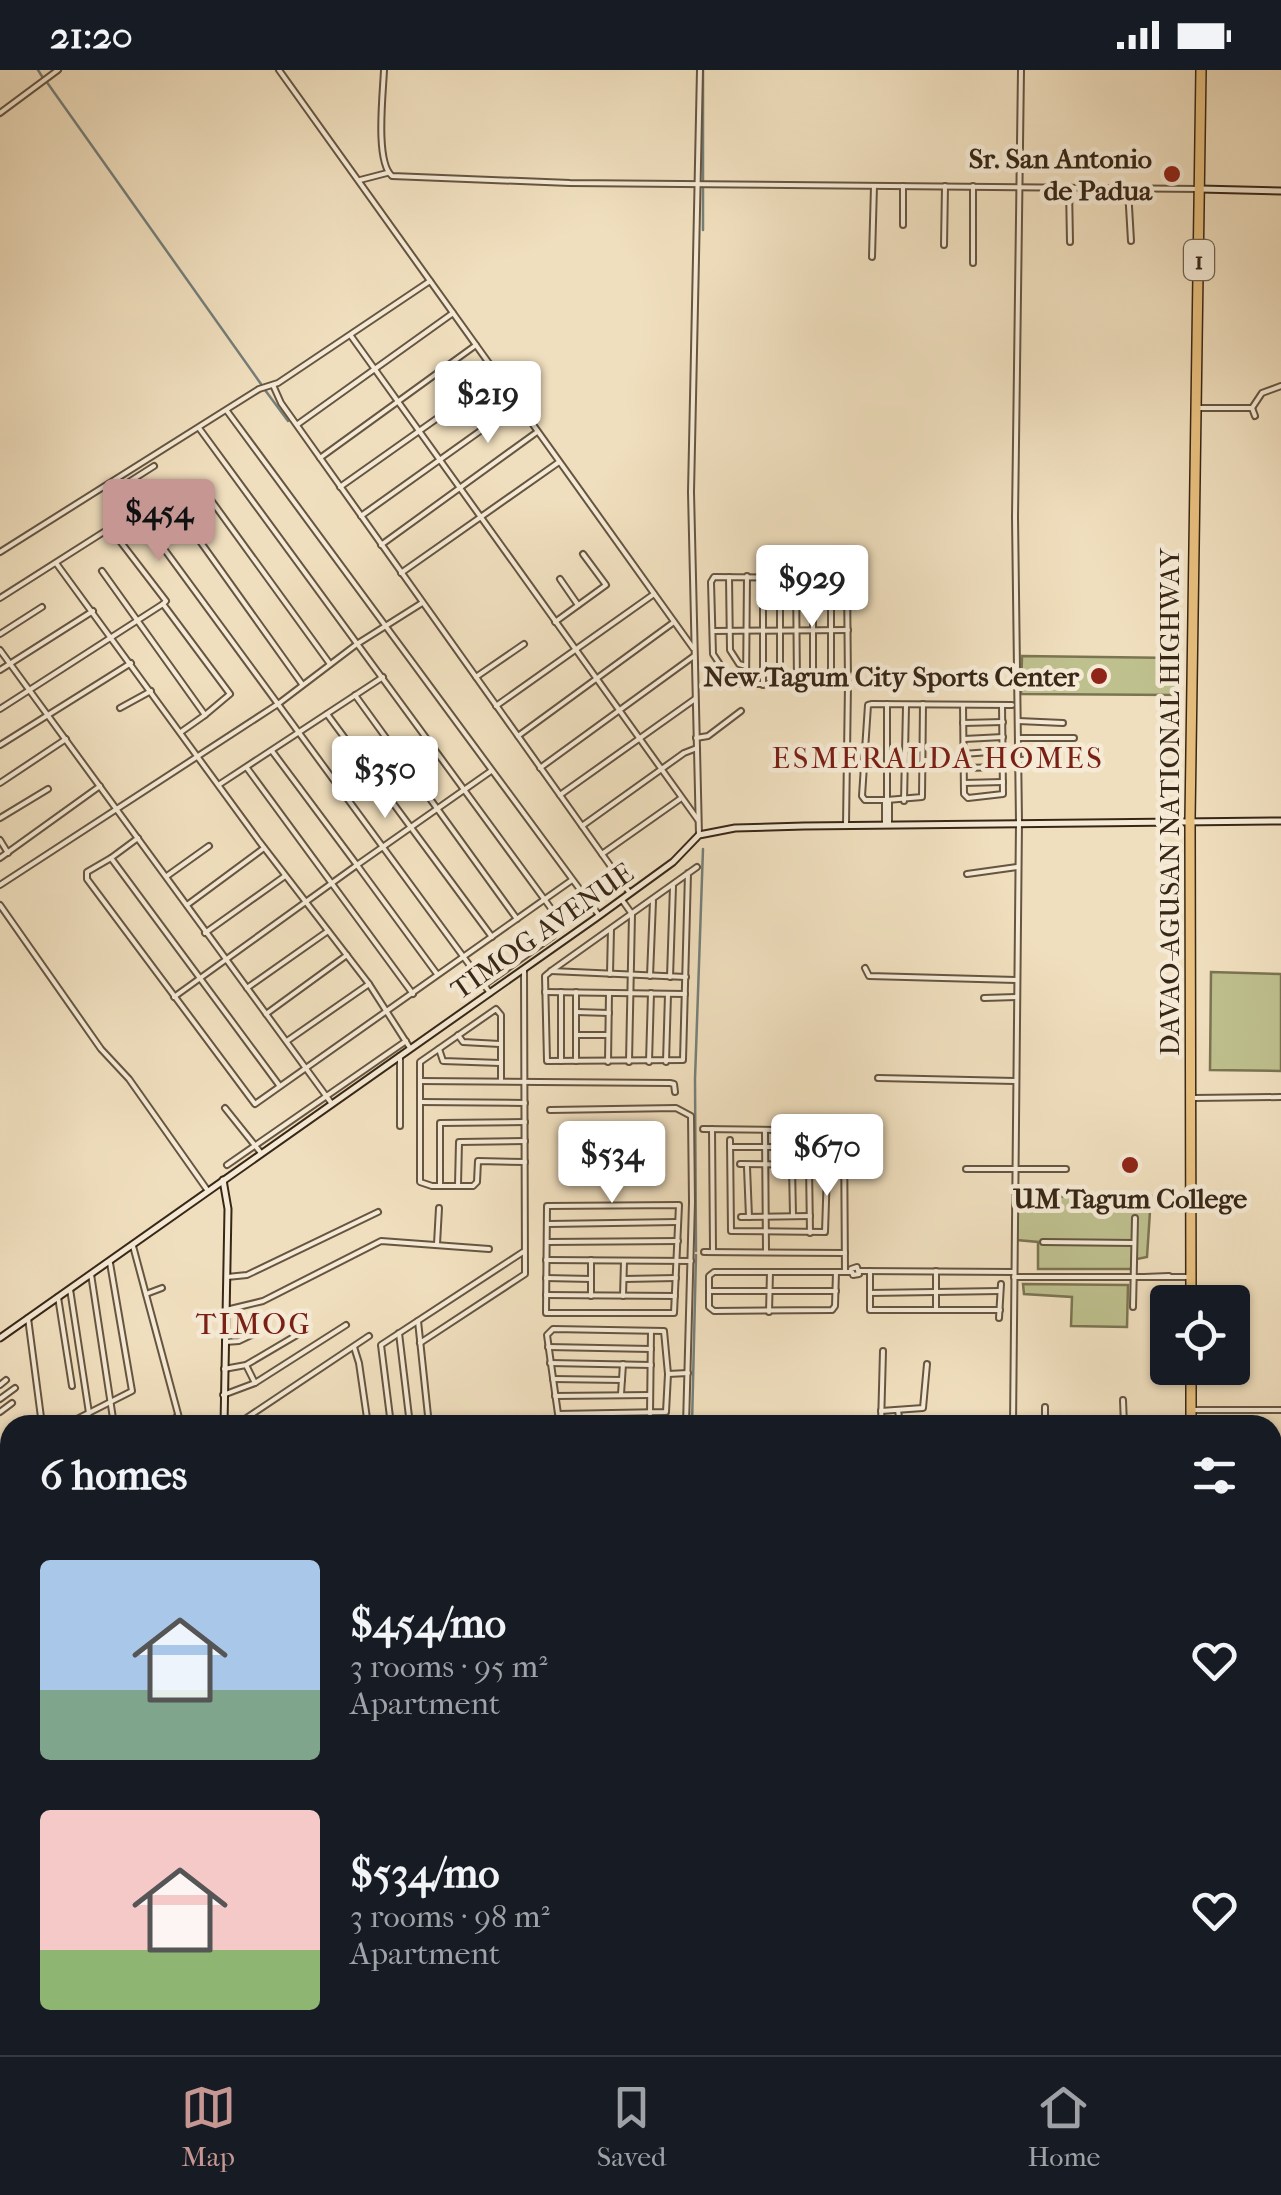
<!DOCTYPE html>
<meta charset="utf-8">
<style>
body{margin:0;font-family:"IM FELL French Canon",serif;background:#20242c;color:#f1f3f6;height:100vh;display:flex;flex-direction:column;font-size:38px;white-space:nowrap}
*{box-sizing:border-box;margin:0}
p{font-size:32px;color:#9ea1a6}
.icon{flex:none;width:55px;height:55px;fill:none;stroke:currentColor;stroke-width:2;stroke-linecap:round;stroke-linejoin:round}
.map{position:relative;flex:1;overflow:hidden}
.side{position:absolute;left:0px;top:1345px;width:1282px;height:640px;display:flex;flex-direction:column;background:#171b24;border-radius:30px 30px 0 0;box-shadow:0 2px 8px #0004}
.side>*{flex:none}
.buttons{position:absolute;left:1150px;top:1215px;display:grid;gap:20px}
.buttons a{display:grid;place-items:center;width:100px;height:100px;border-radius:10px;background:#171b24;box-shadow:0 2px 8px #0004;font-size:50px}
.price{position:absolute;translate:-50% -85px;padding:0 22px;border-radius:10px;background:#fff;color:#222;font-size:32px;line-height:65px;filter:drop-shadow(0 2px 5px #0008)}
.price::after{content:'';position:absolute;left:50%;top:60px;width:30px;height:22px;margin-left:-15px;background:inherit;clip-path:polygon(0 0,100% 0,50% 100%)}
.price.selected{background:#c59692;color:#111}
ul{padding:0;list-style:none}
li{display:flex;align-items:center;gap:30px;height:250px;padding:0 40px}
li span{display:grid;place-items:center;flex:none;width:280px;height:200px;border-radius:10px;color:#555}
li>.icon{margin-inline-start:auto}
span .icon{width:120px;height:120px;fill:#fffc;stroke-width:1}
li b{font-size:42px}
h2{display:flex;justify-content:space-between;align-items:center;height:120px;padding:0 40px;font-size:42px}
.status{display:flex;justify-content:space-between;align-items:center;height:70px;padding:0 50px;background:#171b24;direction:ltr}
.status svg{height:28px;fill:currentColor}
.tabs{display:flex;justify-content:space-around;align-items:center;height:140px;border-top:2px solid #363941;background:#171b24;font-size:28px;color:#9ea1a6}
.tabs a{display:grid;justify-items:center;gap:5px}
.tabs .selected{color:#c59692}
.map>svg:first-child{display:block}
.green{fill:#bec08e;stroke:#7b7452;stroke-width:2.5}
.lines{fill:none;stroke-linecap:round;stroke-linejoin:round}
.stream{stroke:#757f79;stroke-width:2.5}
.street-casing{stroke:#665541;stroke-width:8}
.secondary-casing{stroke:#382717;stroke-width:9}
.highway-casing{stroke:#382717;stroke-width:12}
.street{stroke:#f5ead5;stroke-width:4}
.secondary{stroke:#f5ead5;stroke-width:5}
.highway{stroke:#e8c07f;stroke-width:9}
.poi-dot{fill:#8f2418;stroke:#f5ead5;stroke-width:4}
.labels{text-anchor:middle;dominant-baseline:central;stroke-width:9;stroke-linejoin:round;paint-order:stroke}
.shield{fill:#f5ead5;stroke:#716250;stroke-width:2.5}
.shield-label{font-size:25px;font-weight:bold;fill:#382717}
.poi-label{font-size:28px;font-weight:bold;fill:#382717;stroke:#f5ead5;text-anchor:end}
.street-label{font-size:28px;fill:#382717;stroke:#f5ead5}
.neighbourhood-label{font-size:30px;letter-spacing:2.5px;fill:#7a1f14;stroke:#f5ead5}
</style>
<div class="status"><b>21:20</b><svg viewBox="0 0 49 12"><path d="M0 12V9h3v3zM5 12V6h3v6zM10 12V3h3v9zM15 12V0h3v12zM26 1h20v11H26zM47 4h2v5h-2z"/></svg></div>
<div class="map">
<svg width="1281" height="1985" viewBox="0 0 1281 1985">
<rect width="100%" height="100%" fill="#f0dfbe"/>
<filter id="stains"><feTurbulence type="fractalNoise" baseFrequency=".002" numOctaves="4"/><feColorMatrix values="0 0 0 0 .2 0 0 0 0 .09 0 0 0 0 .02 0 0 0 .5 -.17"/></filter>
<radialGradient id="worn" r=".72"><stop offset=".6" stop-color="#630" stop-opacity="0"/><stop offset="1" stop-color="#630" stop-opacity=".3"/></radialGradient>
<!-- green -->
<g class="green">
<path d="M1022 586 1177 588V625L1021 624Z"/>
<path d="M1211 902 1281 904V1001L1210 1000Z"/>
<path d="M1151 1126 1147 1187 1132 1190 1131 1199H1038V1172L1017 1170V1127Z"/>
<path d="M1023 1214 1128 1215 1127 1257 1071 1256 1072 1227 1024 1224Z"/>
</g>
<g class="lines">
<!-- stream -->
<g class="stream">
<path d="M38 0 43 8"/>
<path d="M46 11 261 314"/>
<path d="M703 110V0"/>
<path d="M703 116V160"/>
<path d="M265 320 288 351"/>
<path d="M696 1181 695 1009 703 779"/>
<path d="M692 1355 696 1185"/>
</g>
<defs>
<g id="street">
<path d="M279 0 693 578"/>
<path d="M384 0C383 24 375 92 392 106L570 113 1200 119"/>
<path d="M0 43 58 0"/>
<path d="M360 110 387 103"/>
<path d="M1069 117 1070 172"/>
<path d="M1128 119 1131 171"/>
<path d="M903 155V116"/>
<path d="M944 175 945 116"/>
<path d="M872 187 874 116"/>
<path d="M973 193V116"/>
<path d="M351 266 698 750"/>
<path d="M273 315 281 333 629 822"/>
<path d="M1197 338H1252L1255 346"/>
<path d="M1252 338 1262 323 1281 316"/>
<path d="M227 341 598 844"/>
<path d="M298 354 453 243"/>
<path d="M199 358 561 852 553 866 484 915"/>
<path d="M320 388 476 275"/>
<path d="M154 396 121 417 123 423 490 923"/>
<path d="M340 417 497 306"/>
<path d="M203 419 330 594"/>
<path d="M167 425 302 614"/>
<path d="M137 442 179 416"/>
<path d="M361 446 518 334"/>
<path d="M381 475 537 362"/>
<path d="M0 482 259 319 278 313 430 211"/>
<path d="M56 493 259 771 369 914 410 978"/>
<path d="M102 501 205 645 181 662"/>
<path d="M401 503 559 392"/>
<path d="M780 506V615"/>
<path d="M831 506V614"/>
<path d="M714 507 847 508 848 614H733L713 584 711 512Z"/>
<path d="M729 507 730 580 739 594 746 596"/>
<path d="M796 508 797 614"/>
<path d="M560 509 578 535"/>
<path d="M813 509V614"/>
<path d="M0 528 110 458 166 531 163 534 230 624 205 645"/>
<path d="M555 552 606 515 583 484"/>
<path d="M713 561 848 560"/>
<path d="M0 564 42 537"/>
<path d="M0 580 332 1034"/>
<path d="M0 600 93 541"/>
<path d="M476 607 524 574"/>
<path d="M763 615V506"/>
<path d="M746 616 747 506"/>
<path d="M355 625 517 849"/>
<path d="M887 634V730H865L862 726 868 635 872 634 1012 635"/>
<path d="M963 635 964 724 968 728 1003 724 1002 635"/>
<path d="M496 636 654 524"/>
<path d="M120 638 151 621"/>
<path d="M0 639 163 534"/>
<path d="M327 644 492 867"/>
<path d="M1018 651 1063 653"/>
<path d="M963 653 1003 652"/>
<path d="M518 666 674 552"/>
<path d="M696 668 708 666 741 641"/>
<path d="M1019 668H1074"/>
<path d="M964 669 1003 667"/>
<path d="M0 675 131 593"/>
<path d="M272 681 357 795 491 701"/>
<path d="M963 684 1003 681"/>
<path d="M1020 690 1050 688"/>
<path d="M247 698 413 924"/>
<path d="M540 698 694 586"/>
<path d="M964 698 1003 697"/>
<path d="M0 713 66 669"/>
<path d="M964 713 1003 712"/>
<path d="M220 714 383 607"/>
<path d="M560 725 695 629"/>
<path d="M885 730V755"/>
<path d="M887 730 922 727 923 634"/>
<path d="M889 730V755"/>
<path d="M904 731 906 636"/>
<path d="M0 748 48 719"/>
<path d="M846 755 848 614"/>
<path d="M582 756 684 683 697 678"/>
<path d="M699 765 691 422 700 0"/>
<path d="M138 768 111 788 279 1015"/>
<path d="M0 770 8 783"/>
<path d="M602 784 680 729"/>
<path d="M0 788 100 716"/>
<path d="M111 788 87 802V809L255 1034 572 810"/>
<path d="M688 803 683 990 547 991 545 906 551 901 697 797"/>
<path d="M967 804 1017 797"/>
<path d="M167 806 209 776"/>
<path d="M0 815 278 634 357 574 422 533"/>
<path d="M622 830 632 844 629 992"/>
<path d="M0 835 101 979 129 1009 208 1121"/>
<path d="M187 835 264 778"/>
<path d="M205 863 285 806"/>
<path d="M865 898 869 906 1016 910"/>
<path d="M551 901 686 907"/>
<path d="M610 904 611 859"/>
<path d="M650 906 653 831"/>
<path d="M670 907 673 816"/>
<path d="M247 918 328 861"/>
<path d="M545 922 685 924"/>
<path d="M561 922V991"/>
<path d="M576 922V991"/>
<path d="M174 927 357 795 437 904"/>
<path d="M984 928 1016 927"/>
<path d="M576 942 609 943"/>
<path d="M266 944 347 885"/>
<path d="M458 965 463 972 500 974"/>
<path d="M578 965H608"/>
<path d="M287 971 369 914"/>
<path d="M439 979 443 991 500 993"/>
<path d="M608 992 609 923"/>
<path d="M649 992 651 923"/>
<path d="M666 992 668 924"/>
<path d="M878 1008 1015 1011"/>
<path d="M420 1011 670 1013 674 1014 675 1022"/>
<path d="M501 1011V945L496 939 420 992V1112L432 1116H473L477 1112 478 1091 525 1092"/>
<path d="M1194 1028 1281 1027"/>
<path d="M420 1032 525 1033"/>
<path d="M225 1038 261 1083"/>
<path d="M550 1040 676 1038 691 1046 692 1132 686 1355"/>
<path d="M400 1056V986"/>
<path d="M703 1059 844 1061 845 1202"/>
<path d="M712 1059 713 1180"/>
<path d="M765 1062 766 1182"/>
<path d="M730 1070 731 1161 825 1162 828 1070"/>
<path d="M730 1077H828"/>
<path d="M740 1094 818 1095"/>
<path d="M227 1095 406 971"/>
<path d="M809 1095 810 1163"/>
<path d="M792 1096 793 1146"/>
<path d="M747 1097 749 1147"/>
<path d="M966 1099H1066"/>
<path d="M458 1115 459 1072 525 1071"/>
<path d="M440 1116V1053L525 1052"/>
<path d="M679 1135 674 1243H546L547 1136Z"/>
<path d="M741 1147 810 1146"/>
<path d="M548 1154 678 1152"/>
<path d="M547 1172 678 1171"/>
<path d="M1043 1172 1134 1173"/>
<path d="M437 1174 439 1138"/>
<path d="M133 1176 181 1355"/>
<path d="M704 1182 845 1183"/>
<path d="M546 1190 691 1191"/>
<path d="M857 1197 859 1204 853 1205 851 1199Z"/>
<path d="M860 1201 1014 1202"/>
<path d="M870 1201V1240H1000"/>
<path d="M836 1202 835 1236 832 1240 714 1241 709 1237V1206L714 1202H851"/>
<path d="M91 1204 114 1355"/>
<path d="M227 1207 247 1205 378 1142"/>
<path d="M1014 1207H1188"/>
<path d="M1144 1207 1169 1206"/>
<path d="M546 1208 591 1209"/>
<path d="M624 1209 676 1208"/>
<path d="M70 1219 89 1343"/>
<path d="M711 1221H836"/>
<path d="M870 1223 1000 1221"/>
<path d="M146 1224 162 1218"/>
<path d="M546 1225 675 1226"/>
<path d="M591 1226V1190"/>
<path d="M623 1226 624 1191"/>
<path d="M58 1227 72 1316"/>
<path d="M1133 1237 1135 1148"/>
<path d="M226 1240 263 1231 381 1171 489 1179"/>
<path d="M936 1240V1201"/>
<path d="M769 1242 770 1202"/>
<path d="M28 1248 42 1355"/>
<path d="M999 1248 1001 1214"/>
<path d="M418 1251 429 1355"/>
<path d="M553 1259 664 1261 668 1304 666 1342 558 1344 547 1265Z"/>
<path d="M399 1263 410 1355"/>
<path d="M225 1272 239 1271 262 1260"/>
<path d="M420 1273 525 1204 524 900"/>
<path d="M354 1277 359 1293 368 1355"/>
<path d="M548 1277 651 1279"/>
<path d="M550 1293 651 1295"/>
<path d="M246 1295 255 1313"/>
<path d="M224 1299 246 1295 302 1262"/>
<path d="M668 1304 688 1303"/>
<path d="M553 1309 622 1310"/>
<path d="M0 1315 6 1310"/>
<path d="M621 1324 623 1294"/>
<path d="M223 1325 255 1313 346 1255"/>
<path d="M555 1326 650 1325"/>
<path d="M0 1329 15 1318"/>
<path d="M1123 1330 1124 1355"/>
<path d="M898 1340 900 1355"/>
<path d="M1191 1340H1281"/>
<path d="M881 1341 923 1338 927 1294"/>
<path d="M0 1342 12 1333"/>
<path d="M650 1344 651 1261"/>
<path d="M65 1355 132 1321 110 1193"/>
<path d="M123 1355 132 1350"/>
<path d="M166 1355 178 1346"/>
<path d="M236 1355 369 1266"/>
<path d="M391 1355 381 1275 523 1182"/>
<path d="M881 1355 883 1281"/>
<path d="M1013 1355 1019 752 1015 447 1021 0"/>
<path d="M1045 1355V1337"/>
<path d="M1272 1380H1281"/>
<path d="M0 1391 5 1387"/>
<path d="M0 1571 10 1583"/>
<path d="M0 1636 10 1633"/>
<path d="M1272 1658H1281"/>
<path d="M0 1719 10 1716"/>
<path d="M1272 1736 1281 1729"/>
<path d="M1272 1750 1281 1759"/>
<path d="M0 1827 10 1822"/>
<path d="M1 1897 10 1917"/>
<path d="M0 1956 10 1948"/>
<path d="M1272 1969 1281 1962"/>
<path d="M90 1975 99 1985"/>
<path d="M260 1975 282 1982 287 1980"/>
<path d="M925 1975 935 1985"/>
<path d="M966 1975 973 1985"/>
<path d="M1151 1975 1162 1981 1184 1979"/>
<path d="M104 1985 118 1977 143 1985"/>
<path d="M158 1985 162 1975"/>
<path d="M175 1985 179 1975"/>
<path d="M193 1985 197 1975"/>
<path d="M211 1985 215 1975"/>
<path d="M407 1985 412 1975"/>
<path d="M483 1985 486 1975"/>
<path d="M572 1985 587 1975"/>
<path d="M752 1985 754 1975"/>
<path d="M832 1985 833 1975"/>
<path d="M981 1985 994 1975"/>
<path d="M1022 1985 1035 1975"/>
<path d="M1118 1985 1151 1975"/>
<path d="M1178 1985V1975"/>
<path d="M1253 1985 1265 1975"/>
</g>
<g id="secondary">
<path d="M1200 119 1281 121"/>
<path d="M223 1110 228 1139 224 1355"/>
<path d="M0 1268 596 848 673 792 699 765 735 758 804 756 1281 751"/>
<path d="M1272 1567 1281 1568"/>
<path d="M346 1975 361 1985"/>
</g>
<g id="highway">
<path d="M1191 1232 1190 750 1201 0"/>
<path d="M1191 1355V1298"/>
<path d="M1186 1985V1975"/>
</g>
</defs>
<!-- street casing -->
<use href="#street" class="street-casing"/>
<!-- secondary casing -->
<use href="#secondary" class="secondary-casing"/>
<!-- highway casing -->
<use href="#highway" class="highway-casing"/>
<!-- street -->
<use href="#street" class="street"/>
<!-- secondary -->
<use href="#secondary" class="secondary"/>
<!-- highway -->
<use href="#highway" class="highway"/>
</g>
<!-- markers -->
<g class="poi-dot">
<circle cx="1172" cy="104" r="10"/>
<circle cx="1099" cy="606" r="10"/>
<circle cx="1130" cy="1095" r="10"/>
</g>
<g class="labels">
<!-- shield labels -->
<rect class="shield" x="1184" y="170" width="30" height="40" rx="8"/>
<g class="shield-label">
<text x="1199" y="190">1</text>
</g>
<!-- poi labels -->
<g class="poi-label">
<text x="1152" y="88">Sr. San Antonio<tspan x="1152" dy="32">de Padua</tspan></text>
<text x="1079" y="606">New Tagum City Sports Center</text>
<text x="1130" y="1128" text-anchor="middle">UM Tagum College</text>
</g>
<!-- street labels -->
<g class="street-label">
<text transform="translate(1169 732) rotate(-90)">DAVAO-AGUSAN NATIONAL HIGHWAY</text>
<text transform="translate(542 861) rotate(-35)">TIMOG AVENUE</text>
</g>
<!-- neighbourhood labels -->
<g class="neighbourhood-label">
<text x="938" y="688">ESMERALDA HOMES</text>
<text x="254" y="1254">TIMOG</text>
</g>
</g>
<rect width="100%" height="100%" filter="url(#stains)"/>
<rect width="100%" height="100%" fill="url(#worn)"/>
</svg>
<div class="buttons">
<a><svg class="icon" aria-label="locate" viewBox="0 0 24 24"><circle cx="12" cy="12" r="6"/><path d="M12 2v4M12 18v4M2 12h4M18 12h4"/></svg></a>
</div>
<b class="price" style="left:488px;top:376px">$219</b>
<b class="price selected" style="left:159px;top:494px">$454</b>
<b class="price" style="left:812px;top:560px">$929</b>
<b class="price" style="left:385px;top:751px">$350</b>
<b class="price" style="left:827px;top:1129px">$670</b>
<b class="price" style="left:612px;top:1136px">$534</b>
<section class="side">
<h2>6 homes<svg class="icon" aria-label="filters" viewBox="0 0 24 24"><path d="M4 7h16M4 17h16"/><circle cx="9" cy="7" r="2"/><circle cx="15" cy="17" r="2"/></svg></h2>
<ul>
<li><span style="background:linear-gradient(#a9c7e8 65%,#7fa58c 0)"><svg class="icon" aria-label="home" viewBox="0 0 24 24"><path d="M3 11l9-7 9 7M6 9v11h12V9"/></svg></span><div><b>$454/mo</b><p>3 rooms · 95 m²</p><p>Apartment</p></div><svg class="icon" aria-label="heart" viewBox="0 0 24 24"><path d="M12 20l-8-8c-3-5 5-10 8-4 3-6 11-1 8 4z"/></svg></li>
<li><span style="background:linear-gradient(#f6c9c9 70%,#8fb573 0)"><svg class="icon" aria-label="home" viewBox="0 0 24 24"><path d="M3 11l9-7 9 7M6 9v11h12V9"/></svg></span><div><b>$534/mo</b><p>3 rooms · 98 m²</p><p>Apartment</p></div><svg class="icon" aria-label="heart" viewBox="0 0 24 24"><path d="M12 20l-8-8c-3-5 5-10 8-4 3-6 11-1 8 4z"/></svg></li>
</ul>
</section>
</div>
<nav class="tabs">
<a class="selected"><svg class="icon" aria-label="map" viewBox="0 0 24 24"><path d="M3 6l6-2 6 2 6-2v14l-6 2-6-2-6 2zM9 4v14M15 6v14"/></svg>Map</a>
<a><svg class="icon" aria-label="saved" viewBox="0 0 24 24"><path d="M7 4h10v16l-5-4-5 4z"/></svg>Saved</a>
<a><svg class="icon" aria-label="home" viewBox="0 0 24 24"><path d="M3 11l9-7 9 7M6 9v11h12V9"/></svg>Home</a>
</nav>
